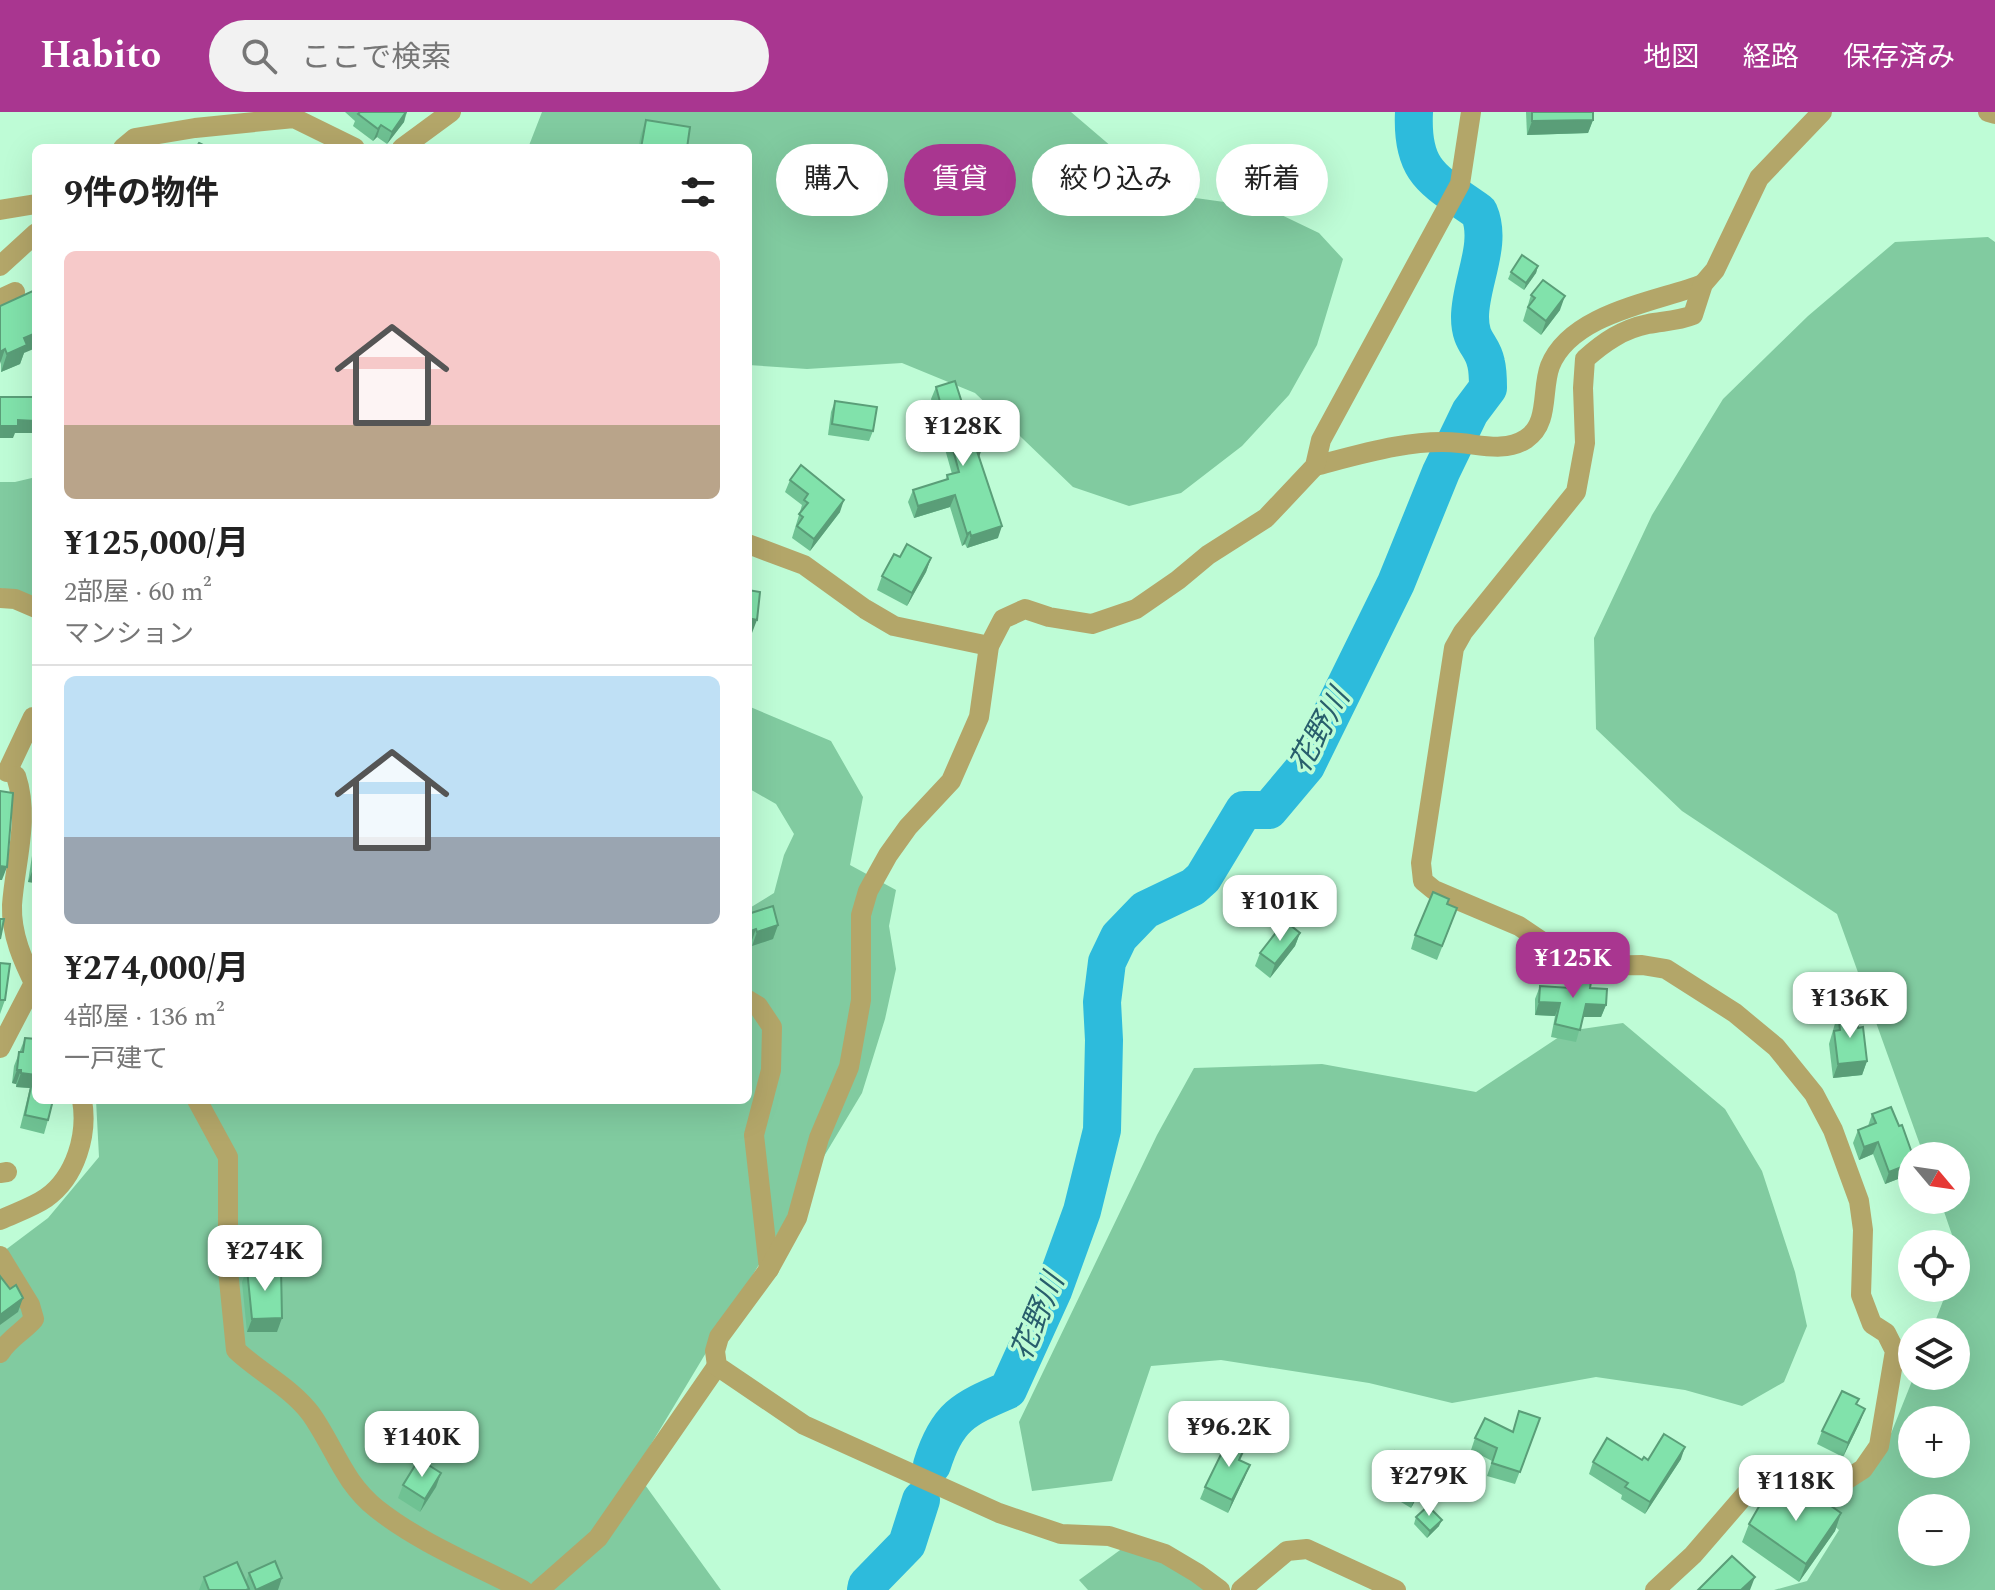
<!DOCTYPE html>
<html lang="ja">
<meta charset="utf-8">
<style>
body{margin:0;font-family:Spectral,"Noto Sans JP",serif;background:#f2f2f2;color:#222;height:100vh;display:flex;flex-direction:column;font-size:30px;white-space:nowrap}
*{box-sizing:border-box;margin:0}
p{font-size:26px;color:#767676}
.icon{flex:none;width:44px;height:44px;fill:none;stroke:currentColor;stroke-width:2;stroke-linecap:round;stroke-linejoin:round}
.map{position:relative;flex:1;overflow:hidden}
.panel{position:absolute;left:32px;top:32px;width:720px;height:960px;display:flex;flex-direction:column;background:#fff;border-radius:12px;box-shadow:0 8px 32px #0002}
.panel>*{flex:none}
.hud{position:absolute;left:776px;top:32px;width:760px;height:72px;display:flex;gap:16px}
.needle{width:52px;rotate:119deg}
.buttons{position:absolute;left:1898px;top:1030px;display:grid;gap:16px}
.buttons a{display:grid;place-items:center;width:72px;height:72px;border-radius:50%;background:#fff;box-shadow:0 8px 32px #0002;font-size:40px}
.price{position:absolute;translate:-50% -68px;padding:0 18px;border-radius:16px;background:#fff;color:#222;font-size:26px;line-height:52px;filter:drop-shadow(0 2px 4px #0008)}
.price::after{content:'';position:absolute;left:50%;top:48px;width:24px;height:18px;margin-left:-12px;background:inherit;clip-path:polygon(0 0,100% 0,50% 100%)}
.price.on{background:#a93690;color:#fff}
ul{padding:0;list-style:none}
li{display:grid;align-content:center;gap:16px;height:424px;padding:0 32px}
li+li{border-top:2px solid #e0e0e0}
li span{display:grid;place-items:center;height:248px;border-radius:12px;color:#555}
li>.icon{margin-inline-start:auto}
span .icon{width:144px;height:144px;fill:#fffc;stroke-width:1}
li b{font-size:34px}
h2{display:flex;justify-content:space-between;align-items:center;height:96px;padding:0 32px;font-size:34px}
.chip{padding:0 28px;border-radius:36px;background:#fff;box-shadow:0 8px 32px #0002;font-size:28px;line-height:72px}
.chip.on{background:#a93690;color:#fff}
header{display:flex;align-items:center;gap:48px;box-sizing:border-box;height:112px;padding:0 40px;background:#a93690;color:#fff}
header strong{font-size:38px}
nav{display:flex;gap:44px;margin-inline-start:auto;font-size:28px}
.search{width:560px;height:72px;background:#f2f2f2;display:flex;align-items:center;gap:20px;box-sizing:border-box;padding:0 28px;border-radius:44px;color:#767676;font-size:30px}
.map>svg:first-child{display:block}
.green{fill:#81cba0;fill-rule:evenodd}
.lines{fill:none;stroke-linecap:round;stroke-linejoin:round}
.river{stroke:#2dbbdc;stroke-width:38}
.minor{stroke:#b3a669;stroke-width:20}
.wall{fill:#6fc293}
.shaded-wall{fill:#5a9e78}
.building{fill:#81e2ab;stroke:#5a9e78;stroke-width:2}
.labels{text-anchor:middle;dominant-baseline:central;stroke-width:7;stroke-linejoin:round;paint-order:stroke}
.water-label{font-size:30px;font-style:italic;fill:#285e6c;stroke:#befcd6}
</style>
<header>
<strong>Habito</strong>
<div class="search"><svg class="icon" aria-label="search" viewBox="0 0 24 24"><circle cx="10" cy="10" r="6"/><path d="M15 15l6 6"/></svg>ここで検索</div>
<nav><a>地図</a><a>経路</a><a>保存済み</a></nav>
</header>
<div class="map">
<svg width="1995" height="1478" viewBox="0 0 1995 1478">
<rect width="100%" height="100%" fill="#befcd6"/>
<!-- green -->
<g class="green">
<path d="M542 0H1071L1167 82 1267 96 1319 121 1343 147 1317 233 1289 283 1242 334 1181 381 1129 394 1073 375 975 281 902 251 807 257 748 253V36H528Z"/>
<path d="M1988 125 1995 130V1478H1774L1807 1469 1839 1418 1817 1400 1819 1381 1886 1334 1914 1264H1956V1220H1931L1948 1176H1956V1156L1960 1146 1940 1088H1956V1044H1924L1837 802 1682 699 1596 617 1594 526 1652 403 1723 287 1808 204 1895 130ZM1912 1308H1956V1352H1912ZM1912 1396H1956V1440H1912Z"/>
<path d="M36 365V485L0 476V370H15Z"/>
<path d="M748 594 831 629 863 685 850 753 896 778 889 814 896 857 885 907 862 981 635 1359 721 1478H0V1142L48 1106 99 1045 96 988H748V797L774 781 784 743 794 722 776 692 748 676Z"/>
<path d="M1623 911 1725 997 1762 1059 1795 1160 1807 1214 1784 1270 1742 1294 1685 1278 1596 1265 1452 1291 1369 1271 1221 1248 1151 1254 1112 1369 1032 1379 1019 1310 1157 1023 1194 956 1322 952 1476 980 1568 919Z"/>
<path d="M1127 1433 1226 1478H1088L1079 1468Z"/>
</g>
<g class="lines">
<!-- river -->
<g class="river">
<path d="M932 1353C947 1304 964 1297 1008 1278L1053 1179 1082 1099 1102 1018 1104 928 1102 890 1107 850 1119 825 1145 798 1193 775 1203 766 1244 698H1269L1306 654 1396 471 1441 360 1470 300 1488 276C1488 268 1488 259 1486 251 1482 232 1470 231 1470 205 1470 171 1493 132 1479 100 1434 68 1411 61 1414 0"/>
<path d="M866 1478 867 1473 907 1432 921 1388"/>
</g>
<!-- minor -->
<g class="minor">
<path d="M1988 0 1995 2"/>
<path d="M123 36 135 26 195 16 294 6 355 36"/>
<path d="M402 36 451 0"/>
<path d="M0 98 36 92"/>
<path d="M0 154 36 121"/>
<path d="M0 187 15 180"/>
<path d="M1315 354C1361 342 1413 326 1460 331 1482 333 1506 340 1526 327 1550 311 1541 278 1550 254 1571 201 1656 190 1703 172"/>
<path d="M748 432 804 453 865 497 894 514 989 534"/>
<path d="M0 486 15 487 36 496"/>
<path d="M7 660 33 605"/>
<path d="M16 664C30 706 15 750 12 793 11 823 23 849 36 875"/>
<path d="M748 888 758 894 772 915 771 958 754 1023 769 1157"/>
<path d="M0 936 34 871"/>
<path d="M197 988 228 1045V1158L236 1238C259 1260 292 1276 311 1302 335 1336 343 1370 377 1397 420 1431 475 1453 523 1478"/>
<path d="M0 1061 7 1060"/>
<path d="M0 1108C15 1101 33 1095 46 1086 76 1065 88 1022 82 988"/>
<path d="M0 1144 30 1193 34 1207C24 1219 8 1227 0 1241"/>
<path d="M539 1478 598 1426 717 1254"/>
<path d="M1220 1478 1197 1461 1165 1442 1109 1424 1061 1422 999 1401 804 1313 717 1254 715 1239 719 1225 769 1157 797 1106 819 1026 849 955 861 888V803L868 779 888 743 908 715 951 669 979 605 989 534 1003 507 1025 497 1049 505 1092 512 1136 497 1178 468 1208 443 1266 406 1315 354 1321 328 1460 72 1471 0"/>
<path d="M1241 1478 1287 1439 1307 1437 1396 1478"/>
<path d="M1655 1478 1693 1443 1744 1384 1757 1373 1775 1367 1821 1373 1846 1368 1863 1357 1879 1334 1895 1239 1886 1221 1872 1212 1861 1183 1863 1118 1859 1089 1833 1018 1814 982 1776 935 1735 901 1666 857 1642 853 1585 854 1559 841 1519 814 1434 778 1423 769 1421 751 1454 536 1463 520 1576 380 1585 331 1583 276 1585 247C1604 230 1623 217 1648 212 1664 209 1678 209 1693 203L1703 172 1715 158 1759 66 1822 0"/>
</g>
</g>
<!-- wall -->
<g class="wall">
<path d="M345 0H407L404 10 387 32 377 25 373 29 353 14 355 9Z"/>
<path d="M1526 0H1593V8L1588 21 1527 23Z"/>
<path d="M646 8 687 36H638L641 22Z"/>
<path d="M1538 154 1536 161 1524 178 1508 167 1511 160Z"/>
<path d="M1531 183 1560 198 1541 223 1523 209Z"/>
<path d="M0 194 24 241 20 252 1 260Z"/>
<path d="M936 275 964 297 983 333 979 345 998 426 967 436 965 432 962 434 950 395 914 406 908 390 913 378 946 368 947 363 952 362 931 287Z"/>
<path d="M835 289 873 319 869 329 828 323 831 300Z"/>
<path d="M790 368 840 400 810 439 792 426 802 393 785 380Z"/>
<path d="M900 445 931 446 926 460 907 494 877 478 882 464Z"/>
<path d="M36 722V771L28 770 35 724Z"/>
<path d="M1447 792 1452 810 1437 848 1411 837 1415 823Z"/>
<path d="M748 802 778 813 773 827 752 834Z"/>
<path d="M1300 821 1295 834 1270 866 1255 854 1260 841Z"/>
<path d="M0 851 5 888 0 902Z"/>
<path d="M1575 859 1606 893 1601 905H1583L1576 930 1551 925 1555 904 1535 903V887L1540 874 1569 876Z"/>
<path d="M1838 901 1858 916 1867 949 1862 963 1833 966 1829 932Z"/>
<path d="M25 926 36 988 48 1008 44 1022 20 1016 30 976 16 975V972L12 971 14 954Z"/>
<path d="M1872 1002 1899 1014 1912 1044 1911 1062 1885 1072 1873 1042 1859 1048 1853 1031 1858 1018 1868 1014Z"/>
<path d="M247 1157 277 1220H247L242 1170Z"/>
<path d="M1857 1292 1860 1310 1843 1345 1817 1332 1822 1319Z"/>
<path d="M1540 1306 1515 1372 1487 1364 1492 1349 1471 1338 1475 1326 1512 1320Z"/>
<path d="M1681 1347 1645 1402 1621 1387 1622 1383 1589 1362 1593 1350Z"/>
<path d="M1240 1348 1245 1365 1228 1401 1200 1387 1205 1375Z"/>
<path d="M1411 1348 1431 1356 1426 1369 1411 1396 1376 1375 1381 1362Z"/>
<path d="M441 1361 436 1375 420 1400 398 1386 403 1373Z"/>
<path d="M1771 1387 1793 1394 1841 1401 1835 1419 1799 1470 1742 1430 1749 1412Z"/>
<path d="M1416 1405 1439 1414 1427 1426 1414 1412Z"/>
<path d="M249 1461 278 1478H199L204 1465 246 1469Z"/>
</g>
<!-- shaded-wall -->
<g class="shaded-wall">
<path d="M406 0 404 10 387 32 392 20Z"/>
<path d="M1593 8 1588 21 1527 23 1532 9Z"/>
<path d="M381 13 377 25 373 29 378 17Z"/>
<path d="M1538 154 1536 161 1524 178 1526 171Z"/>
<path d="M1565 184 1560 198 1541 223 1546 209Z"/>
<path d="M36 221V236L24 241 20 252 1 260 7 242 24 226Z"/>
<path d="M5 237 0 252V240Z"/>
<path d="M18 308 36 309V316L34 321H15L13 326H0V314Z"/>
<path d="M983 333 979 345 976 336Z"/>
<path d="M955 383 950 395 914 406 918 394Z"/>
<path d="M844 388 840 400 810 439 814 427Z"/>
<path d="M1002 414 998 426 967 436 971 424Z"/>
<path d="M970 420 965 432 962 434 967 422Z"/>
<path d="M931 446 926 460 907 494 912 481Z"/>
<path d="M748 506 757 508 752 521H748Z"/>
<path d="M0 755H7L2 768H0Z"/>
<path d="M33 757H36V771L28 770Z"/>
<path d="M778 813 773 827 752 834 757 820Z"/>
<path d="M756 817 751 831 748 832V820Z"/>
<path d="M1300 821 1295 834 1270 866 1275 852Z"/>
<path d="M1539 890 1560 891 1555 904 1535 903Z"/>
<path d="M1586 892 1606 893 1601 905H1582Z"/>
<path d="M1867 949 1862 963 1833 966 1838 952Z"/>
<path d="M17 958H21L16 972 12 971Z"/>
<path d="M21 961 36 963V977L32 970 30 976 16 975Z"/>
<path d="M1878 1030 1873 1042 1859 1048 1864 1035Z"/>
<path d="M1912 1051 1911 1062 1885 1072 1889 1060Z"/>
<path d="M23 1186 18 1200 0 1213V1203Z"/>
<path d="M282 1206 277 1220H247L252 1207Z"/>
<path d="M1865 1297 1860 1310 1843 1345 1848 1331Z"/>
<path d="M1685 1335 1681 1347 1645 1402 1650 1390Z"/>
<path d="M1250 1353 1245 1365 1228 1401 1232 1388Z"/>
<path d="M1431 1356 1426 1369 1411 1396 1416 1382Z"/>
<path d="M441 1361 436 1375 420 1400 425 1387Z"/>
<path d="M1841 1401 1835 1419 1799 1470 1806 1452Z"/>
<path d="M1442 1408 1439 1414 1427 1426 1430 1419Z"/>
<path d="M1755 1465 1750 1478H1741Z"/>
<path d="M282 1466 278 1478H256Z"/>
</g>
<!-- building -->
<g class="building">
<path d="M360 0H406L392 20 381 13 378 17 358 2Z"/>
<path d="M1532 0H1593V8L1532 9Z"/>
<path d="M646 8 690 15 687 36H641Z"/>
<path d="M199 31 209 36H196Z"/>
<path d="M1522 143 1538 154 1526 171 1511 160Z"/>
<path d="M1543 168 1565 184 1546 209 1528 195 1535 186 1531 183Z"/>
<path d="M35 178 36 221 24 226 27 233 7 242 5 237 0 240V194Z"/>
<path d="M955 269 964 297 971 295 983 333 976 336 1002 414 971 424 970 420 967 422 955 383 918 394 913 378 948 367 947 363 959 360 936 275Z"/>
<path d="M0 285H36V309L18 308V314H0Z"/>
<path d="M835 289 877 295 873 319 832 312Z"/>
<path d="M801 353 844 388 814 427 797 414 803 405 799 402 808 391 804 388 808 382 790 368Z"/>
<path d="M907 432 931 446 912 481 882 464 894 442 900 445Z"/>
<path d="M748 478 760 480 757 508 748 506Z"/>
<path d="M0 679 13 681 7 755 0 754V756Z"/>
<path d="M36 736V757H33Z"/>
<path d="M1433 780 1449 787 1447 792 1457 796 1442 834 1415 823Z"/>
<path d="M773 794 778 813 757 820 756 817 748 820V802Z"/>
<path d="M0 807H4L0 827Z"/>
<path d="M1285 809 1300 821 1275 852 1260 841Z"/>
<path d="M0 851 10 852 5 888H0Z"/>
<path d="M1575 859 1592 864 1590 876 1607 877 1606 893 1586 892 1580 918 1555 912 1560 891 1539 890 1540 874 1571 876Z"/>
<path d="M1856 899 1858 916 1863 915 1867 949 1838 952 1834 919 1840 918 1838 901Z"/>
<path d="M25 926 36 927V963L21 961V958H17L19 940H23Z"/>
<path d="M32 970 36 971V988H53L48 1008 25 1003Z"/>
<path d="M1891 995 1899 1014 1902 1013 1913 1044H1912V1051L1889 1060 1878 1030 1864 1035 1858 1018 1876 1011 1872 1002Z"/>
<path d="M281 1156 282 1206 252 1207 247 1157Z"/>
<path d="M0 1164 10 1177 16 1173 23 1186 0 1203Z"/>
<path d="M1842 1279 1859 1287 1856 1292 1865 1297 1848 1331 1822 1319Z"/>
<path d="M1519 1299 1540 1306 1520 1360 1492 1351 1497 1336 1475 1326 1485 1306 1513 1320Z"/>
<path d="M1231 1322 1248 1329 1239 1348 1250 1353 1232 1388 1205 1375Z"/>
<path d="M1664 1322 1685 1335 1650 1390 1625 1375 1628 1371 1593 1350 1607 1326 1642 1348 1644 1345 1648 1348Z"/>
<path d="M1395 1339 1411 1348 1413 1345 1431 1356 1416 1382 1381 1362Z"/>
<path d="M419 1347 441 1361 425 1387 403 1373Z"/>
<path d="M1804 1375 1841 1401 1806 1452 1749 1412 1765 1384 1771 1387 1773 1382 1793 1394Z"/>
<path d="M1428 1394 1442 1408 1430 1419 1416 1405Z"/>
<path d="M1732 1444 1755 1465 1741 1478H1698Z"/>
<path d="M275 1449 282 1466 256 1478 249 1461Z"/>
<path d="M237 1450 249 1477 246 1478H209L204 1465Z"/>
</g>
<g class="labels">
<!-- water labels -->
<g class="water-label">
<text transform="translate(1320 619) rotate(-61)">花野川</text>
<text transform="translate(1038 1205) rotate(-67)">花野川</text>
</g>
</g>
</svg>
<div class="buttons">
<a><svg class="needle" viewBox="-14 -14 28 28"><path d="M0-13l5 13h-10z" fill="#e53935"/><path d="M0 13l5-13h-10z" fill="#767676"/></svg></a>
<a><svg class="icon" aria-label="locate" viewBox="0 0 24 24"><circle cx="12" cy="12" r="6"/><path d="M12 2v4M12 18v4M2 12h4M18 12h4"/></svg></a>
<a><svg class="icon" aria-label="layers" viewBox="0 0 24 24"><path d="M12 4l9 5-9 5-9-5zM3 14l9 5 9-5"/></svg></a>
<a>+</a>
<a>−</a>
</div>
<b class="price" style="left:963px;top:356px">¥128K</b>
<b class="price" style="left:1280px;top:831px">¥101K</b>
<b class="price on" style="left:1573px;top:888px">¥125K</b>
<b class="price" style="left:1850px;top:928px">¥136K</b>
<b class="price" style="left:265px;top:1181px">¥274K</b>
<b class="price" style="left:1229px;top:1357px">¥96.2K</b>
<b class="price" style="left:422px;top:1367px">¥140K</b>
<b class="price" style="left:1429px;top:1406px">¥279K</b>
<b class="price" style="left:1796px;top:1411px">¥118K</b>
<div class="hud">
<a class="chip">購入</a>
<a class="chip on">賃貸</a>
<a class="chip">絞り込み</a>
<a class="chip">新着</a>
</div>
<section class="panel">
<h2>9件の物件<svg class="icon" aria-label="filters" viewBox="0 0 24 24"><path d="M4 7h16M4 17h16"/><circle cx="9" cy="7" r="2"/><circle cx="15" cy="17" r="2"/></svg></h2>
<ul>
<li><span style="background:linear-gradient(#f6c9c9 70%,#b9a48a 0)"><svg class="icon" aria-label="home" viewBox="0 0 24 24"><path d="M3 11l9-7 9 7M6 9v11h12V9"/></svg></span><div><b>¥125,000/月</b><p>2部屋 · 60 m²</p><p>マンション</p></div></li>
<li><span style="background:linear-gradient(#bfe0f5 65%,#9aa5b1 0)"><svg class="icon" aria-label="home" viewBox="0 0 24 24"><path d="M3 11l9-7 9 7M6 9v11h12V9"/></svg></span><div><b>¥274,000/月</b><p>4部屋 · 136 m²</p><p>一戸建て</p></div></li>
</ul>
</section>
</div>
